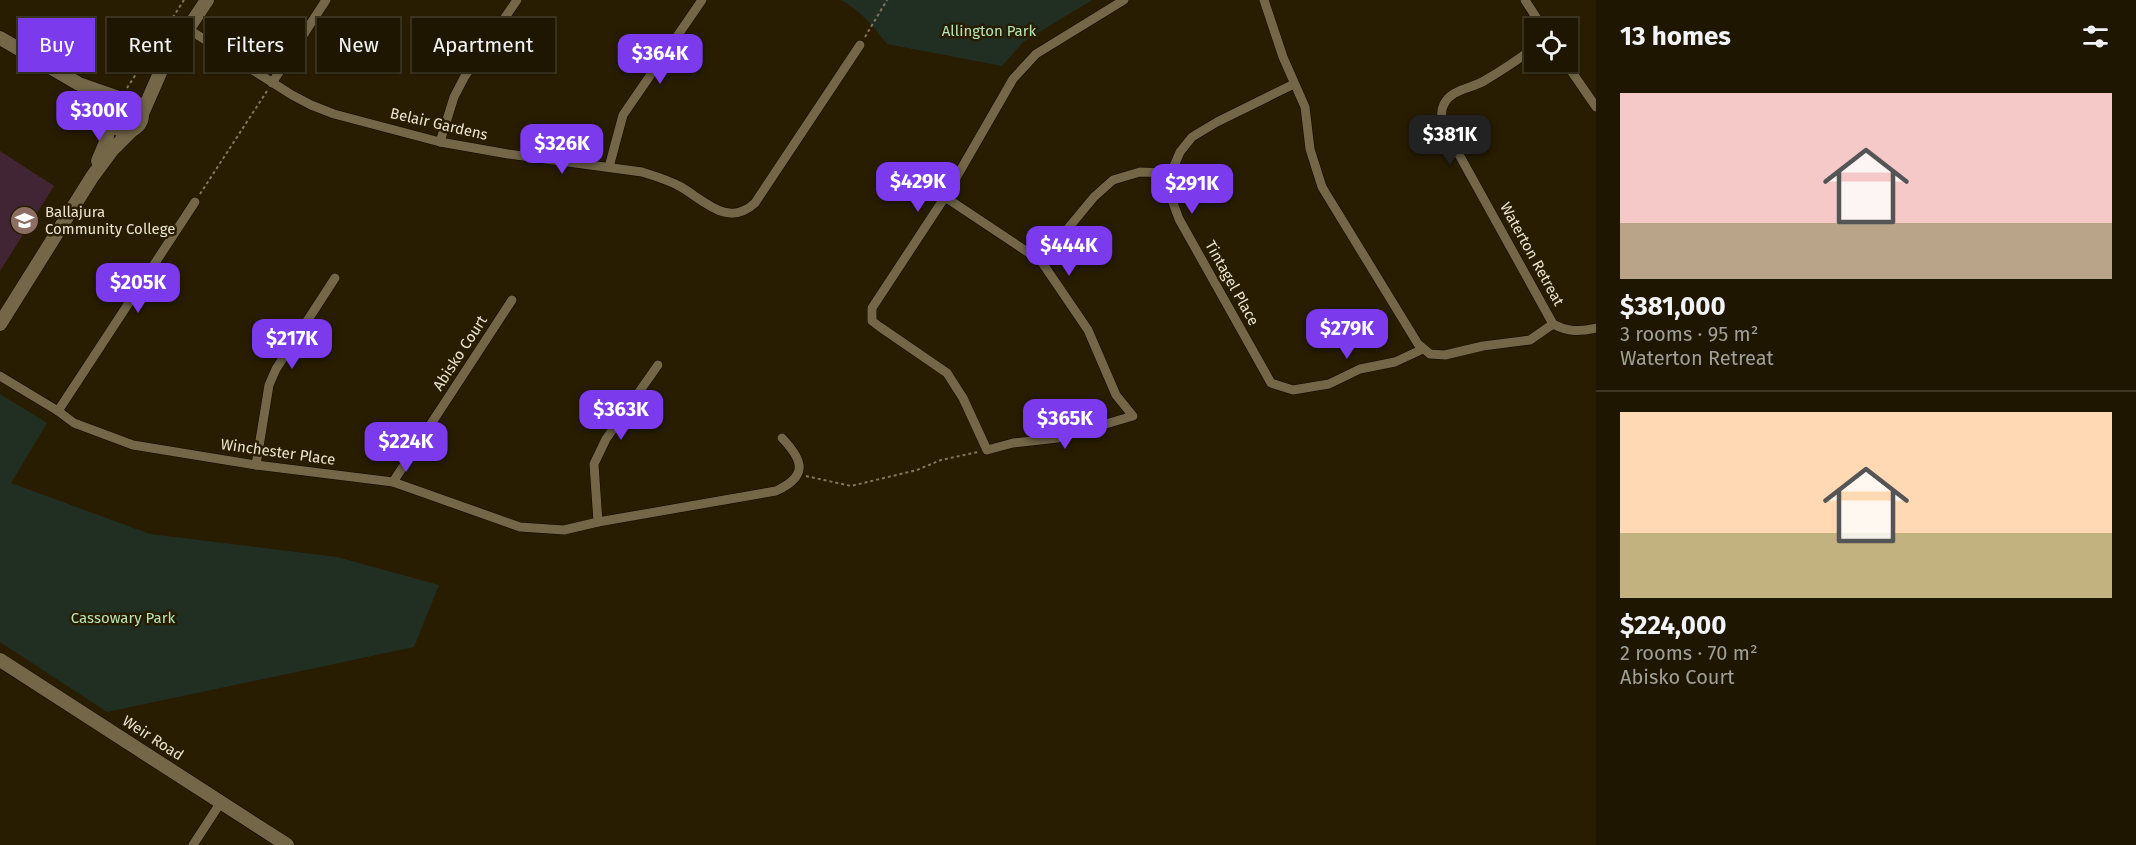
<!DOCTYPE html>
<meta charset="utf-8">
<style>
body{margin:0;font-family:"Fira Sans",sans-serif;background:#261f0a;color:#f1f3f6;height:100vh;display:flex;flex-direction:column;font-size:22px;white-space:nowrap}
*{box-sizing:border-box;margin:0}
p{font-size:20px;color:#a19f99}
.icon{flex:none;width:33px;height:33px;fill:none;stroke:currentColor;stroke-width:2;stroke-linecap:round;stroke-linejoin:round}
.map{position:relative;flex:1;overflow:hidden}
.drawer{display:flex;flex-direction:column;background:#1e1600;width:540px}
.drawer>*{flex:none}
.top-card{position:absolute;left:18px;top:18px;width:570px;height:54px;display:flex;gap:12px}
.buttons{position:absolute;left:1524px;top:18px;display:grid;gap:12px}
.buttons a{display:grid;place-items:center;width:54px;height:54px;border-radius:0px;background:#1e1600;box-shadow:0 2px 4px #0004,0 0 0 2px #3c3522;font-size:30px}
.price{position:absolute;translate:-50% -51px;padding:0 14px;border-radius:12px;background:#7c3aed;color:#fff;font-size:20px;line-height:39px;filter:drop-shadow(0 2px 3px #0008)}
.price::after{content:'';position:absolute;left:50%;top:36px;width:18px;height:14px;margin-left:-9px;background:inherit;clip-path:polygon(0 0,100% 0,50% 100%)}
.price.current{background:#222;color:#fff}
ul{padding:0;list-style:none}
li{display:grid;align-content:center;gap:12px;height:318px;padding:0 24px}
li+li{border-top:2px solid #3c3522}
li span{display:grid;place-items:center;height:186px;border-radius:0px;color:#555}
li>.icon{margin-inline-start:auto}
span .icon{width:108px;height:108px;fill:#fffc;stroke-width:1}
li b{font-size:26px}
h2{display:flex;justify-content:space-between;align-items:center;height:72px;padding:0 24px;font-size:26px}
.pill{padding:0 21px;border-radius:0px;background:#1e1600;box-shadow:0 2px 4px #0004,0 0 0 2px #3c3522;font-size:21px;line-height:54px}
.pill.current{background:#7c3aed;color:#fff}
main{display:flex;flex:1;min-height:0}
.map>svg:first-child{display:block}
.green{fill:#212f23}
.building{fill:#412535}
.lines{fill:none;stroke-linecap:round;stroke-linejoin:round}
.street-casing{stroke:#0f0800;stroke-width:10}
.secondary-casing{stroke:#0f0800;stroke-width:15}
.path{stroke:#807760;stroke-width:2;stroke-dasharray:3 3;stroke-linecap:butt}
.street{stroke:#736748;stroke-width:9}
.secondary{stroke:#736748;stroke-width:14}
.labels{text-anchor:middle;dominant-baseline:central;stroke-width:5;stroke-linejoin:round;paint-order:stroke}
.park-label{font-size:15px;fill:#b6e4bb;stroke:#281d00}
.street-label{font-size:15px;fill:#ebe4d3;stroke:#281d00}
.poi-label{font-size:15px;fill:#ebe4d3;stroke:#281d00;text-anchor:start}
</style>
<main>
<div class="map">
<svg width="1596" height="845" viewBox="0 0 1596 845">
<rect width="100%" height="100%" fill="#281d00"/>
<!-- green -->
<g class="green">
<path d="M841 0H1092L1023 42 1002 66 887 44C873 26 861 11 841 0Z"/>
<path d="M0 394 47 423 11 483 150 534 337 557 439 585 414 647 107 712 0 642Z"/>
</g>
<!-- building -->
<path class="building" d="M0 151 54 186 0 271Z"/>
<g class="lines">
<defs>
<g id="street">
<path d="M1264 0 1283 57 1305 107 1310 149 1322 187 1418 344 1430 354 1445 355 1483 346 1530 340 1553 324"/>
<path d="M1525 0 1543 28"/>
<path d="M188 29 292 95 311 105 334 114 440 142 508 154 642 172C655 176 669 180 681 187 705 201 728 228 755 203L860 45"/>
<path d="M1534 47C1519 60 1501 71 1484 81 1470 89 1452 89 1444 104 1439 114 1443 122 1446 131L1553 324C1568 332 1580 332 1596 328"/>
<path d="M1565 62 1596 107"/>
<path d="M272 83 326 0"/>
<path d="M1294 84 1217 122 1192 137 1180 152 1171 173 1169 192 1179 219 1271 383 1293 390 1329 384 1360 369 1395 362 1423 349"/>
<path d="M440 142 454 97 465 76 517 0"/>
<path d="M609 167 623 115 702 0"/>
<path d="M945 197 1041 261 1088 330 1116 395 1133 416 1058 438 1013 443 987 450 963 398 947 373 880 327 872 321V308L945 197 1013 79 1036 54 1124 0"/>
<path d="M1041 261 1094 197 1113 180 1140 172 1171 173"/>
<path d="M0 376 58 411 74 423 133 445 256 465 393 482 520 527 564 530 598 522 776 491C808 476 804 461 782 438"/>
<path d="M58 411 195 202"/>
<path d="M256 465 269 385 276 369 335 278"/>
<path d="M393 482 512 300"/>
<path d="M598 522 594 464 606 439 658 365"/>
<path d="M193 845 221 802"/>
</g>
<g id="secondary">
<path d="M0 38 79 84 122 99"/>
<circle cx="126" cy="115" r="16"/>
<path d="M142 114 163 66 207 0"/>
<path d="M98 161 106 142 110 118"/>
<path d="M0 324 92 177 112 150 133 129"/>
<path d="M0 660 287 845"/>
</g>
</defs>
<!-- street casing -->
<use href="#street" class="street-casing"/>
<!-- secondary casing -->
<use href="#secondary" class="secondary-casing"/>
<!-- path -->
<g class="path">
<path d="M865 37 887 0"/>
<path d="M127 88 184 0"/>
<path d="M200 194 267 91"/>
<path d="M806 476 851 486 917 470 941 460 978 452"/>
</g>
<!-- street -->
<use href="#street" class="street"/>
<!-- secondary -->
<use href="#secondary" class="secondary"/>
</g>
<!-- icons -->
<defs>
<symbol id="school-disc" viewBox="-11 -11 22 22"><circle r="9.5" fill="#8d6e63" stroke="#281d00"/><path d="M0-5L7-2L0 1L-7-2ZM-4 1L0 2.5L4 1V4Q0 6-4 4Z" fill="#fff"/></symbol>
</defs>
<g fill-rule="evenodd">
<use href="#school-disc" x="8" y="204" width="33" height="33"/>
</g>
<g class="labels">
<!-- park labels -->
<g class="park-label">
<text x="989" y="31">Allington Park</text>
<text x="123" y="618">Cassowary Park</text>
</g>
<!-- street labels -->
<g class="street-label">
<text transform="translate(439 124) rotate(13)">Belair Gardens</text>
<text transform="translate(1532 254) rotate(61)">Waterton Retreat</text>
<text transform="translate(1232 283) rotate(61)">Tintagel Place</text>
<text transform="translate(460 353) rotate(-57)">Abisko Court</text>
<text transform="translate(278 452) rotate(8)">Winchester Place</text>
<text transform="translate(153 738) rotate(33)">Weir Road</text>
</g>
<!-- poi labels -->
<g class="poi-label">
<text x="45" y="212">Ballajura<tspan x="45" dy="17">Community College</tspan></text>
</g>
</g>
</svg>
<div class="buttons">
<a><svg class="icon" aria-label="locate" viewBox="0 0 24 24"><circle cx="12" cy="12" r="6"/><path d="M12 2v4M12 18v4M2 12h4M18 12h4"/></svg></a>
</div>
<b class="price" style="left:660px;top:85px">$364K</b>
<b class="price" style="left:99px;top:142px">$300K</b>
<b class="price current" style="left:1450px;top:166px">$381K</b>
<b class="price" style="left:562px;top:175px">$326K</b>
<b class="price" style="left:918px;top:213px">$429K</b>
<b class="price" style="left:1192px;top:215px">$291K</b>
<b class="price" style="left:1069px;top:277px">$444K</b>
<b class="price" style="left:138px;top:314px">$205K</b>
<b class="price" style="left:1347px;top:360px">$279K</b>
<b class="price" style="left:292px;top:370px">$217K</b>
<b class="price" style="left:621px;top:441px">$363K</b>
<b class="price" style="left:1065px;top:450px">$365K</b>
<b class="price" style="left:406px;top:473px">$224K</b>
<div class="top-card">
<a class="pill current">Buy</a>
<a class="pill">Rent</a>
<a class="pill">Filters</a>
<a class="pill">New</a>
<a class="pill">Apartment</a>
</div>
</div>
<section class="drawer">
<h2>13 homes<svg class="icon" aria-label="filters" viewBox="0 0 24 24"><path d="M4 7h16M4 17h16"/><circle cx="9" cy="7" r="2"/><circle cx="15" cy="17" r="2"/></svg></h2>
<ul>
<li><span style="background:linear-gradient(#f6c9c9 70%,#b9a48a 0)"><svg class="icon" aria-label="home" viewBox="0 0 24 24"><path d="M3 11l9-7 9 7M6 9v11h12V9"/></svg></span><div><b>$381,000</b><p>3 rooms · 95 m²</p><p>Waterton Retreat</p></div></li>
<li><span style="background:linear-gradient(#ffd9b3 65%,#c2b280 0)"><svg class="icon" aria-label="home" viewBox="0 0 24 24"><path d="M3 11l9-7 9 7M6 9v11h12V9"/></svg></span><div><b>$224,000</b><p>2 rooms · 70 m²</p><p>Abisko Court</p></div></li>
</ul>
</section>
</main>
